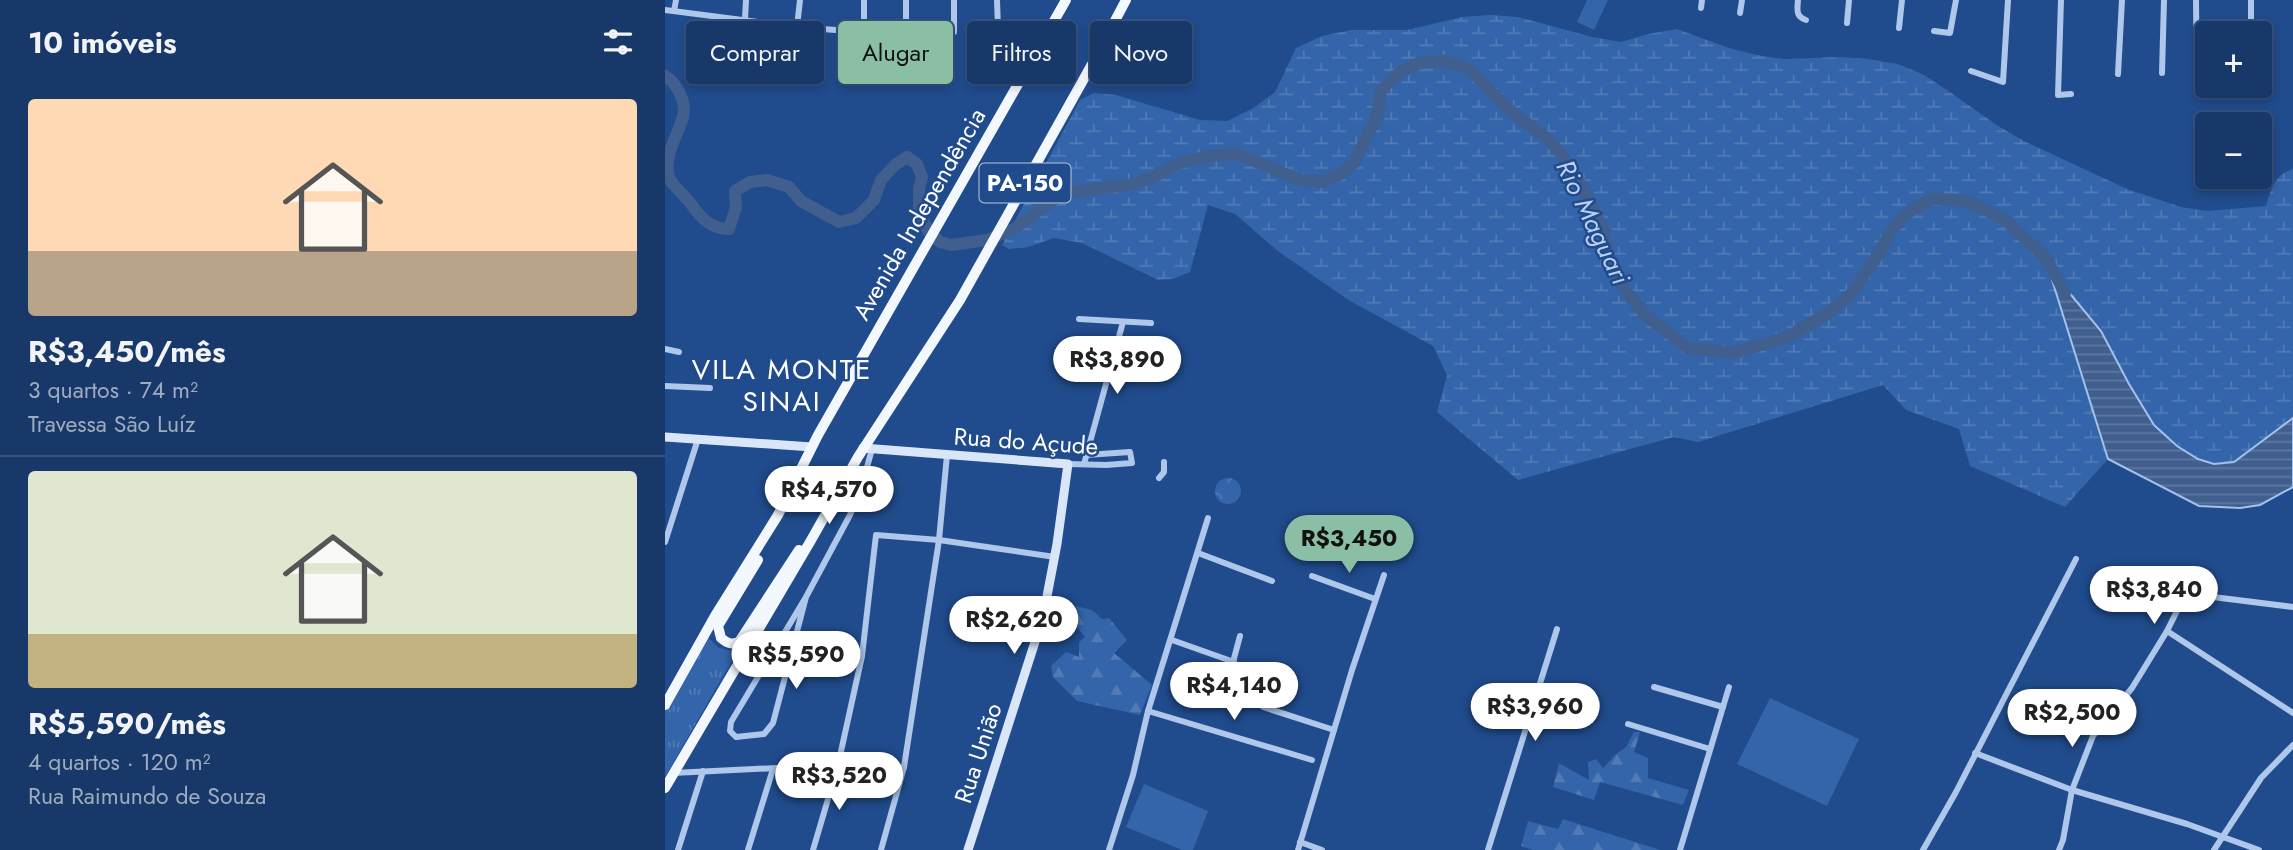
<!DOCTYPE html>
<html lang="pt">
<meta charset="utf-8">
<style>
body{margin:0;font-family:Jost,sans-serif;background:#254371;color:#f1f3f6;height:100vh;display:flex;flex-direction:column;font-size:26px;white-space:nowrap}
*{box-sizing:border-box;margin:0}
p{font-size:23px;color:#9facc0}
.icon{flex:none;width:38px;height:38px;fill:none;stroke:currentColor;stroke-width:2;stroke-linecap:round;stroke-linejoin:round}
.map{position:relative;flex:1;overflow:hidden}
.details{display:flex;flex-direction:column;background:#183869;width:665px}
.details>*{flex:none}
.banner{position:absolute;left:21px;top:21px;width:665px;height:63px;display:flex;gap:14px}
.buttons{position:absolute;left:1530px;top:21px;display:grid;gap:14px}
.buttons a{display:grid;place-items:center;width:77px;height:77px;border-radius:7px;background:#183869;box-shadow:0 4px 10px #0003,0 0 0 2px #36527d;font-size:35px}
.price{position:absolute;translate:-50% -60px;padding:0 16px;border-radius:24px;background:#fff;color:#222;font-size:23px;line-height:46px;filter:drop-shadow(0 2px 4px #0008)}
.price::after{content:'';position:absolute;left:50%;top:42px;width:21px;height:16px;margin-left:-10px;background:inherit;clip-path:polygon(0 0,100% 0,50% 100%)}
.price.on{background:#8abfa5;color:#111}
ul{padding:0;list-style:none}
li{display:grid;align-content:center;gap:14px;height:371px;padding:0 28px}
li+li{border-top:2px solid #36527d}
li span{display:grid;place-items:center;height:217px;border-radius:7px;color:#555}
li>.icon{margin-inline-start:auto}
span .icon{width:126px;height:126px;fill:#fffc;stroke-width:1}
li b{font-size:30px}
h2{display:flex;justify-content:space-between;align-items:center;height:84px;padding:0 28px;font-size:30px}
.pill{padding:0 24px;border-radius:7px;background:#183869;box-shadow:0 4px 10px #0003,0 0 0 2px #36527d;font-size:24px;line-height:63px}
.pill.on{background:#8abfa5;color:#111}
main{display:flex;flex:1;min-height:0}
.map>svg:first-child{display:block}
.grass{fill:url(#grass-tufts)}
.forest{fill:url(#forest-firs)}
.wetland{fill:url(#wetland-marsh)}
.park{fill:url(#park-crowns)}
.pitch{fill:#3464a9}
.water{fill:url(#water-rules);stroke:#a2c1ed;stroke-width:2}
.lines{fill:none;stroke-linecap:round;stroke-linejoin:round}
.river{stroke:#415f8e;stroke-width:12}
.street{stroke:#aec7eb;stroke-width:6}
.secondary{stroke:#d9e6f9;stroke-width:9}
.primary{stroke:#f3f7fe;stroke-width:10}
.labels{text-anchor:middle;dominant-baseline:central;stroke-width:5;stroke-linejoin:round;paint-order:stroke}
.shield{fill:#204b8c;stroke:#bcc9dc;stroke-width:2}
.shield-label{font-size:23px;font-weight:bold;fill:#fff}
.street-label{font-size:24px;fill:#fff;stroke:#204b8c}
.water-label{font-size:26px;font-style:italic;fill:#bad1f3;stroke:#204b8c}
.quarter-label{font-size:28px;letter-spacing:2px;fill:#fff;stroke:#204b8c}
</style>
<main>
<section class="details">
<h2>10 imóveis<svg class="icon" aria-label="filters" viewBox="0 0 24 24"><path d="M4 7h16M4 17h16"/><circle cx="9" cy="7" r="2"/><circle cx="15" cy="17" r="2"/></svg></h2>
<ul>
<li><span style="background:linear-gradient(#ffd9b3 70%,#b9a48a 0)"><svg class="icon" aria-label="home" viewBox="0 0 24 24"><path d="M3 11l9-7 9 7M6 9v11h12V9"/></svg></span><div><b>R$3,450/mês</b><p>3 quartos · 74 m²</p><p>Travessa São Luíz</p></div></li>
<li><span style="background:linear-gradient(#dfe7d0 75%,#c2b280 0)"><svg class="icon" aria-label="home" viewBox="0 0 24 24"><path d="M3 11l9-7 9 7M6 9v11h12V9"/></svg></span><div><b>R$5,590/mês</b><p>4 quartos · 120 m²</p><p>Rua Raimundo de Souza</p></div></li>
</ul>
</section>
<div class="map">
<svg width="1628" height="850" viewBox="0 0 1628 850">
<defs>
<pattern id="grass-tufts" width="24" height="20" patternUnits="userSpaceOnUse" patternTransform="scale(1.75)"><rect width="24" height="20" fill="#3464a9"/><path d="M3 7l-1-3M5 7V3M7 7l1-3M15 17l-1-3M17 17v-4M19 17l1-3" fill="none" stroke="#527bb6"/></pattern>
<pattern id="forest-firs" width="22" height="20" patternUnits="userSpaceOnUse" patternTransform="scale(1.75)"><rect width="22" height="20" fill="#3464a9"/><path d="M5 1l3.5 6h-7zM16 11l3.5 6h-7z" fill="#527bb6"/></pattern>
<pattern id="wetland-marsh" width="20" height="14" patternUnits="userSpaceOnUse" patternTransform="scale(1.75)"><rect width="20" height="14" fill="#3464a9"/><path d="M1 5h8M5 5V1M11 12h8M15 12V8" fill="none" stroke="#527bb6"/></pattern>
<pattern id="park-crowns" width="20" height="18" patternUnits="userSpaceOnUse" patternTransform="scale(1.75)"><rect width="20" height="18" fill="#3464a9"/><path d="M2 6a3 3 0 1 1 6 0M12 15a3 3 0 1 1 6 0" fill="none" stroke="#527bb6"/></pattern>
<pattern id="water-rules" width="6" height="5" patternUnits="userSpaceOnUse" patternTransform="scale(1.75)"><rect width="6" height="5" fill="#415f8e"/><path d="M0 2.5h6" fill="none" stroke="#5e779f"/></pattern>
</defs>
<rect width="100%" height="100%" fill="#204b8c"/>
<!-- grass -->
<path class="grass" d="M42 637 54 648 72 652 0 777V711Z"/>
<!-- forest -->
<g class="forest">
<path d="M411 606 427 610 437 619 444 618 462 640 449 653 487 685 475 715 412 701 388 677 386 666 401 652 414 657V642L420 637 405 618Z"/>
<path d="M969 732H975L969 752 983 758V778L1024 790 1018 805 935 782 929 800 888 787 894 763 924 780 923 762 931 759 938 768 951 754 961 747Z"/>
<path d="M898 819 995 850H868L856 846 863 821 893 829Z"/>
</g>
<!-- wetland -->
<path class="wetland" d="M826 15 853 17 927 37 956 42 983 34 1012 29 1064 48 1092 55 1119 59 1175 57 1203 59 1233 64 1259 75 1282 90 1333 126 1359 141 1462 189 1516 207 1542 211 1601 206C1606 190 1609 174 1628 169V418L1569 462 1550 464 1533 459 1512 446 1489 425 1464 384 1384 269 1443 459 1400 507 1305 466 1294 429 1241 410 1218 385 1033 442 1009 437 853 480 772 412 782 375 768 346 685 301 614 252 570 214 543 205 525 272 508 279 493 280 417 243 389 238 363 247 344 249 337 245 415 100 429 93 451 95 535 120 562 121 587 109 610 92 631 48 657 36 686 30H742L797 17Z"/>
<!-- park -->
<circle class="park" cx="563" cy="491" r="13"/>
<!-- pitch -->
<g class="pitch">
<path d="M922 0H943L929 30 912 22Z"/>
<path d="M1105 698 1194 739 1162 806 1072 764Z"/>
<path d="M479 784 543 811 528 850H517L461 827Z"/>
</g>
<!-- water -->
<path class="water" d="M1383 267 1436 331 1464 384 1489 425 1512 446 1533 459 1549 464 1569 462 1628 418V487L1595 505 1575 508 1534 506 1443 459Z"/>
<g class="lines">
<!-- river -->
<path class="river" d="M0 76C12 83 22 103 18 117 12 137 0 153 3 174 5 185 20 195 26 204 36 218 46 229 64 229L71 207 70 191 85 182 102 180 124 187 136 201 174 222 191 218 209 200 216 180 230 165 242 157 252 164 257 177 254 189V207L259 222 263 231 275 242 286 245 322 240 347 230 390 199 409 192 468 184 491 176 515 163 544 156 572 154 635 180 655 182 674 175 689 163 712 116 716 90 735 72 754 63 779 61 803 68 841 107 884 140 896 154 913 180 937 227 946 265 957 286 980 315 1023 348 1069 353 1123 337 1163 313 1186 294 1215 252 1224 234 1239 215 1267 199 1302 201 1340 220 1381 258 1400 293"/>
<!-- street -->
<g class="street">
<path d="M199 0V33"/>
<path d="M332 0 333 28"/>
<path d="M1133 0C1132 10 1131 17 1141 20"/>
<path d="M1396 0 1393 95 1406 94"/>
<path d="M1531 0 1532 92"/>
<path d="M1586 0V20L1588 33"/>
<path d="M1036 8 1037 0"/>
<path d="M0 10 132 27 234 35 241 30V0"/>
<path d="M9 11 11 0"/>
<path d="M1075 13 1077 0"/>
<path d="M80 19 81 0"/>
<path d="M1182 23 1184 0"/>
<path d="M132 27 135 0"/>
<path d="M1234 28 1237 0"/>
<path d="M1269 31 1285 33 1291 0"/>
<path d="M289 32V0"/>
<path d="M1306 71 1338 82 1343 0"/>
<path d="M1497 73 1499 0"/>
<path d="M1453 74 1457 0"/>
<path d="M414 319 486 323"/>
<path d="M0 349 14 352"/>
<path d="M0 386 45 388"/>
<path d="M403 464 441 465 467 463 465 452 421 455"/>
<path d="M419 464 458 322"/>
<path d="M494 478 499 472V462"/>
<path d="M0 542 33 439"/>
<path d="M533 553 607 581"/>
<path d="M647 576 710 599"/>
<path d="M141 597 108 723 99 734 71 737 65 731 66 722 141 597 185 515 196 489 207 449"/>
<path d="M1502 631 1628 713"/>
<path d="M507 640 569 662"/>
<path d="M564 677 575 636"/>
<path d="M989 687 1058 707"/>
<path d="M598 707 669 730"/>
<path d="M483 711 647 760"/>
<path d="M963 724 1045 749"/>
<path d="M1310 753 1407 790 1522 824 1594 850"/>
<path d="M8 773 173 765 239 767"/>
<path d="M635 842 657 850"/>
<path d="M13 850 38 771"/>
<path d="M83 850 108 769"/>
<path d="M148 850 173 765 197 656 211 535 274 540 390 557"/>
<path d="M216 850 239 767 274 540 282 455"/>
<path d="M444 850 468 775 483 711 543 518"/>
<path d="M633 850 687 670 719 575"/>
<path d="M823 850 892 629"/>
<path d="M1015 850 1064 687"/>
<path d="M1258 850 1291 792 1411 559"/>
<path d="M1394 850 1398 840 1407 790 1428 736 1467 688 1502 631 1518 599 1524 594 1628 607"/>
<path d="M1549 850 1596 778 1628 745"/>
</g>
<!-- secondary -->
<g class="secondary">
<path d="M0 437 147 447"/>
<path d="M198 448 403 464 392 544 378 617 303 850"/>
</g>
<!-- primary -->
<g class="primary">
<path d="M93 560 53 626 56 638C62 643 66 645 74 642L134 550"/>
<path d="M0 705 50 616 113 515 153 435 401 0"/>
<path d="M0 788 145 542 193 457 295 300 426 66 461 0"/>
</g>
</g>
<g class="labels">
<!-- shield labels -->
<rect class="shield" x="314.5" y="163.5" width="91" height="39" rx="5"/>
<g class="shield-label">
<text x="360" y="183">PA-150</text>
</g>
<!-- street labels -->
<g class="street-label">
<text transform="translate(254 214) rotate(-60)">Avenida Independência</text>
<text transform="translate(361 441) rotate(4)">Rua do Açude</text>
<text transform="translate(313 753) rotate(-72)">Rua União</text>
</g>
<!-- water labels -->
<g class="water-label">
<text transform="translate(928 222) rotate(64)">Rio Maguari</text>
</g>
<!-- quarter labels -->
<g class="quarter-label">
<text x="117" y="369">VILA MONTE<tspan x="117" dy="32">SINAI</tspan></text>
</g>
</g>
</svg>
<div class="buttons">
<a>+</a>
<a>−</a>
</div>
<b class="price" style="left:452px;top:396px">R$3,890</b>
<b class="price" style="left:164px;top:526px">R$4,570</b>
<b class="price on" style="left:684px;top:575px">R$3,450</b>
<b class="price" style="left:1489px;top:626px">R$3,840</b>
<b class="price" style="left:349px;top:656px">R$2,620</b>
<b class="price" style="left:131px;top:691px">R$5,590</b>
<b class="price" style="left:569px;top:722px">R$4,140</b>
<b class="price" style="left:870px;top:743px">R$3,960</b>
<b class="price" style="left:1407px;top:749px">R$2,500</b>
<b class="price" style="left:174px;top:812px">R$3,520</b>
<div class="banner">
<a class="pill">Comprar</a>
<a class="pill on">Alugar</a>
<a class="pill">Filtros</a>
<a class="pill">Novo</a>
</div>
</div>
</main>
